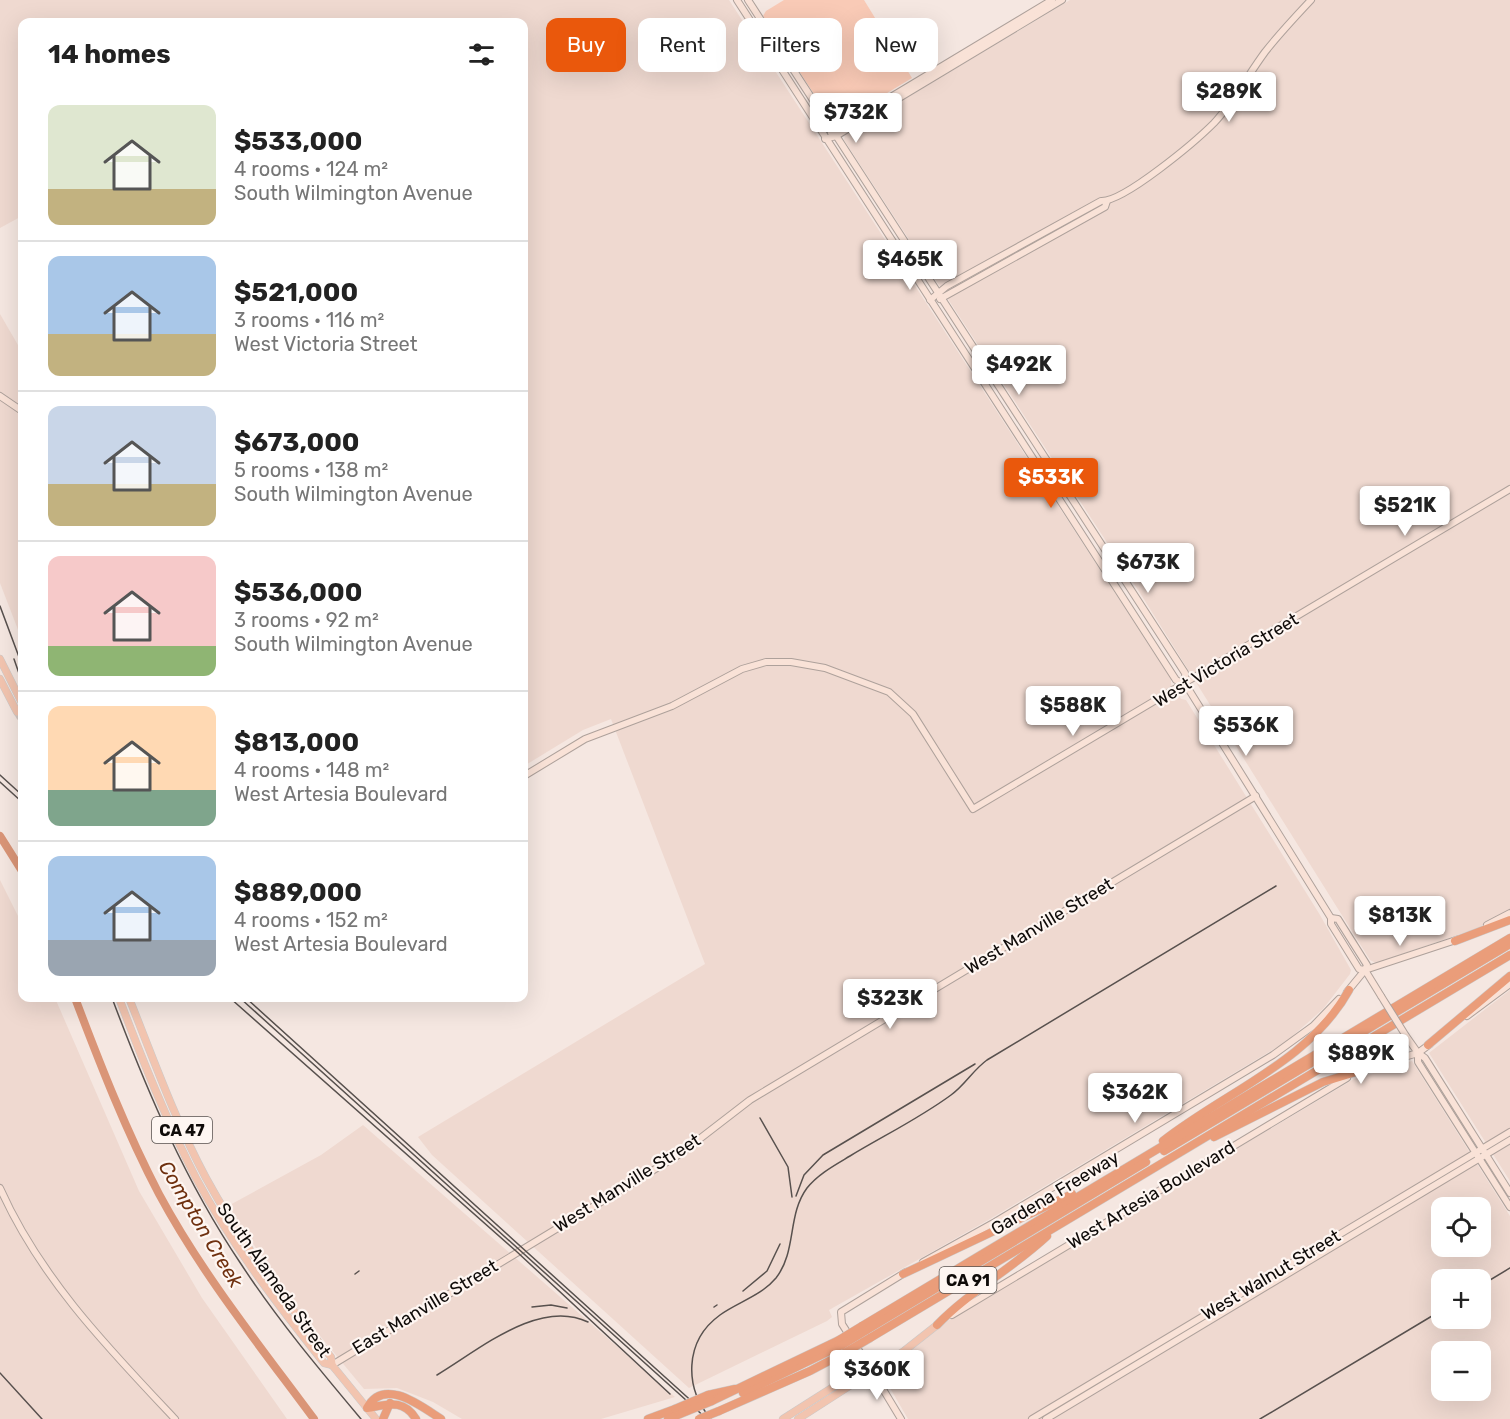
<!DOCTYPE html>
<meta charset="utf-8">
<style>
body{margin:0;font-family:Rubik,sans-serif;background:#f6f6f6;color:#222;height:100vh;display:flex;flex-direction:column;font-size:22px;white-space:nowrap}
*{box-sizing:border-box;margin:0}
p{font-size:20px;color:#767676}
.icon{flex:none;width:33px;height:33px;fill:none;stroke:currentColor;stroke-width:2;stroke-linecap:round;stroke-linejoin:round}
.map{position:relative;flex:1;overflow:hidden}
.drawer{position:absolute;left:18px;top:18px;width:510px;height:984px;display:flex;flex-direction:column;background:#fff;border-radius:12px;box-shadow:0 6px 24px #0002}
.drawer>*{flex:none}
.hud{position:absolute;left:546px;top:18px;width:570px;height:54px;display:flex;gap:12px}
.fabs{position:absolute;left:1431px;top:1197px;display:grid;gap:12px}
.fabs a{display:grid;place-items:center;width:60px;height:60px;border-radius:12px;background:#fff;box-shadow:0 6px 24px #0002;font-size:30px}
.price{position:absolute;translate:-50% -51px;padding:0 14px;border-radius:6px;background:#fff;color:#222;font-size:20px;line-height:39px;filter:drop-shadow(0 2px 3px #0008)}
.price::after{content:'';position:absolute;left:50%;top:36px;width:18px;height:14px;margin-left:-9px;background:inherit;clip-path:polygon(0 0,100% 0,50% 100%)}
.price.active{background:#ea580c;color:#fff}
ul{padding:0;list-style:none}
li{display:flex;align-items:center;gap:18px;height:150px;padding:0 30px}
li+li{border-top:2px solid #e0e0e0}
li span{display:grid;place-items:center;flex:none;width:168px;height:120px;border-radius:12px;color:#555}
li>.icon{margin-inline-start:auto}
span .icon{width:72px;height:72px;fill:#fffc;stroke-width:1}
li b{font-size:26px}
h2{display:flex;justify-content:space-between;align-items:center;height:72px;padding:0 30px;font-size:26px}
.pill{padding:0 21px;border-radius:12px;background:#fff;box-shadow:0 6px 24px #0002;font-size:21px;line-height:54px}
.pill.active{background:#ea580c;color:#fff}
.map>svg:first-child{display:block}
.built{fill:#efd9d0;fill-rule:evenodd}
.green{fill:#f9cab6}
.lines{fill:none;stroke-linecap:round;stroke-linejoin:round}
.river{stroke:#da9577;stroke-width:8}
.primary-tunnel{stroke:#d2c6c1;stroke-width:7;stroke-dasharray:7 3.5;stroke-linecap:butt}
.secondary-casing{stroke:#aea19b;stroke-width:8}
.primary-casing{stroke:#cac9c9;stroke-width:8}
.highway-casing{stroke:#cac9c9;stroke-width:9}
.secondary{stroke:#f9e2d7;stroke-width:6}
.primary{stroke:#f2c4af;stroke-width:7}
.highway{stroke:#ea9d7a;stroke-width:8}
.tram{stroke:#58514e;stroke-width:1.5}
.rail{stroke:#58514e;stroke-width:1.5}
.secondary-bridge-casing{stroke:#aea19b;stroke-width:8;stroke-linecap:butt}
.highway-bridge-casing{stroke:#cac9c9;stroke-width:9;stroke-linecap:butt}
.secondary-bridge{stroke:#f9e2d7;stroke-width:6}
.highway-bridge{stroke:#ea9d7a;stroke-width:8}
.labels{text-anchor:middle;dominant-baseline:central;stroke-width:4.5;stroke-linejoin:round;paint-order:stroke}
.shield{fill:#fef6f2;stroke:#57524f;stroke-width:1.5}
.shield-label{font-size:16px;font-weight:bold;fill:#0f0b09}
.street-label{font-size:18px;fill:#0f0b09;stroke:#fef6f2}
.water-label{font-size:20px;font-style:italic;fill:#6f300f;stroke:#fef6f2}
</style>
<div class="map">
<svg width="1510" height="1419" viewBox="0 0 1510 1419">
<rect width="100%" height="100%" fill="#f5e7e1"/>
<!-- built -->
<g class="built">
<path d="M0 0H729L1171 679V684L1181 699 1186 700 1320 915 1351 970 1350 974 1323 1009 1286 1042 990 1219 829 1310 832 1317 827 1321 689 1388 432 1155 418 1137 705 964 611 719 583 730 524 766V22H22V216L0 228Z"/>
<path d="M1070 0H1510V909L1478 928 1376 963 1370 960 1140 593 844 140 845 135Z"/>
<path d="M0 314 22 352V640L0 583Z"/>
<path d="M0 880 22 924V998H55L139 1191 202 1298 287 1419H0Z"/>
<path d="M1510 990V1181L1429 1053Z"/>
<path d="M1412 1061 1510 1216V1419H908L883 1376 886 1368 944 1323 1354 1079ZM1442 1208H1480V1246H1442ZM1442 1280H1480V1318H1442ZM1442 1352H1480V1390H1442Z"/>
<path d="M363 1125 675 1397 601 1419H462L433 1402 397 1388 364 1389 292 1302 228 1206 321 1155Z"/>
</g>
<!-- green -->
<path class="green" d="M784 0H864L912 78 839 122 833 123 763 16 766 11Z"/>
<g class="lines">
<!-- river -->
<g class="river">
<path d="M0 836 22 871"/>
<path d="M75 998C100 1064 126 1131 159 1194 202 1274 260 1346 314 1419"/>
</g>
<!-- primary-tunnel -->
<path class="primary-tunnel" d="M17 712 22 721"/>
<defs>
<g id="secondary">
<path d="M737 0 1176 680 1186 685"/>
<path d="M748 0 1185 673 1186 685 1331 918V924L1359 969 1365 970 1381 996"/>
<path d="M831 133 1052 0"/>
<path d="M825 139 836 136 1062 0"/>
<path d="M940 299 1105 207 1107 201"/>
<path d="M930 300 947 286 1101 201C1124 202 1196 141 1214 123 1233 103 1248 75 1265 52 1279 34 1295 17 1311 0"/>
<path d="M0 396 22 411"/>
<path d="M524 776 585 739 672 706 742 669 766 662H791L825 668 889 692 913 714 973 809 1510 489"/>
<path d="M1331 918 1338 919 1367 965 1365 970"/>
<path d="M1487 925 1510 913"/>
<path d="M1347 992 1365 970 1459 939"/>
<path d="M1467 1016 1510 984"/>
<path d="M1406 1036 1418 1053 1425 1058 1510 1193"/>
<path d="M1418 1053V1062L1510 1207"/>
<path d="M1370 1067 1418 1053 1430 1044"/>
<path d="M0 1188C40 1278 108 1348 175 1419"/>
<path d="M923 1262 995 1222 1273 1055 1313 1026 1339 999"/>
<path d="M952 1315 1347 1078"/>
<path d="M332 1365 680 1154 750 1100 1256 796"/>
<path d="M868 1365 842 1324 841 1312 906 1272"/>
<path d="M872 1371 901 1419"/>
<path d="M1032 1419 1510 1132"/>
<path d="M1046 1419 1510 1140"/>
</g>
<g id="primary">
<path d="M0 659 22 703"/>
<path d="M0 679 17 712"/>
<path d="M119 998C142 1059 166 1120 196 1178 231 1244 277 1304 324 1363L332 1365"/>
<path d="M129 998C153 1058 175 1120 206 1178 241 1242 284 1301 331 1357L332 1365 376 1419"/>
<path d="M783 1419 868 1365 872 1371"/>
<path d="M798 1419 904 1351 937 1325"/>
</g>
<g id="highway">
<path d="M1455 941 1510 920"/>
<path d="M1428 1045 1510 976"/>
<path d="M1214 1137 1323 1082 1372 1067"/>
<path d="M1163 1141C1225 1092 1309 1062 1349 990"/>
<path d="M1164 1151 1510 944"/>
<path d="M903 1274 1072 1194"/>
<path d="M937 1325C970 1291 1013 1268 1047 1236"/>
<path d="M862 1326 1510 938"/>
<path d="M865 1331 1146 1162"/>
<path d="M870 1338 1510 955"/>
<path d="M743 1393 842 1345"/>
<path d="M708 1395 735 1389"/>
<path d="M712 1401 839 1340"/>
<path d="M719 1411 810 1371 846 1352"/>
<path d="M383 1419 390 1403"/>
<path d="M416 1419C403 1398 387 1405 367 1408 384 1376 422 1407 441 1419"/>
<path d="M648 1419 675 1409"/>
<path d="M668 1419 680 1414"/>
</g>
</defs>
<!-- secondary casing -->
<use href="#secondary" class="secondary-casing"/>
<!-- primary casing -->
<use href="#primary" class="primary-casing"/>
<!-- highway casing -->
<use href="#highway" class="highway-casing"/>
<!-- secondary -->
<use href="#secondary" class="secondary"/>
<!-- primary -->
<use href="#primary" class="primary"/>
<!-- highway -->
<use href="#highway" class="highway"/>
<!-- tram -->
<g class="tram">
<path d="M0 782 22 802"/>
<path d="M240 998 707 1419"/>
</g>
<!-- rail -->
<g class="rail">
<path d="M0 606 22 665"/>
<path d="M14 659 22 682"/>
<path d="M0 775 22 795"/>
<path d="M112 998C147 1091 185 1181 241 1264 277 1319 319 1369 361 1419"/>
<path d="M230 998 516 1251 670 1394"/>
<path d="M246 998 697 1406"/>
<path d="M760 1118 788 1167 792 1197"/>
<path d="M796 1196 804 1175 823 1155 975 1064"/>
<path d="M355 1274 359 1271"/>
<path d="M1480 1286 1510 1268"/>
<path d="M743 1291 767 1271 780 1244"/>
<path d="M532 1307 551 1305 567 1308"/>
<path d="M714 1307 717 1305"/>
<path d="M0 1373 42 1419"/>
<path d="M437 1375C479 1350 539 1298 588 1322"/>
<path d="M711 1419C684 1388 684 1341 720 1315 738 1302 761 1296 776 1278 797 1251 787 1215 807 1188 818 1174 835 1165 850 1156 883 1136 920 1118 951 1095 965 1085 973 1070 987 1060L1276 886"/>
<path d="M1260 1419 1442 1310"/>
</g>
<defs>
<path id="secondary-bridge" d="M1381 996 1406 1036"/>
<g id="highway-bridge">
<path d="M839 1340 862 1326"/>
<path d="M842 1345 865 1331"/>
<path d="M846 1352 870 1338"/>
<path d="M675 1409 708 1395"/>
<path d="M680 1414 712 1401"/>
<path d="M699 1419 719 1411"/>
</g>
</defs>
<!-- secondary-bridge casing -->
<use href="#secondary-bridge" class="secondary-bridge-casing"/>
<!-- highway-bridge casing -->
<use href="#highway-bridge" class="highway-bridge-casing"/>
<!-- secondary-bridge -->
<use href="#secondary-bridge" class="secondary-bridge"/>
<!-- highway-bridge -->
<use href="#highway-bridge" class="highway-bridge"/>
</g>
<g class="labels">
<!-- shield labels -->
<g class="shield">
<rect x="152" y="1117" width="60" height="26" rx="4.5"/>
<rect x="939.5" y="1267" width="57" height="26" rx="4.5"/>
</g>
<g class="shield-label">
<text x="182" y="1130">CA 47</text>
<text x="968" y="1280">CA 91</text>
</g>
<!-- street labels -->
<g class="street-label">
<text transform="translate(1226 660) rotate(-31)">West Victoria Street</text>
<text transform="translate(1039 926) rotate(-31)">West Manville Street</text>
<text transform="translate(627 1183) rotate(-32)">West Manville Street</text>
<text transform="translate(1055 1193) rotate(-31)">Gardena Freeway</text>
<text transform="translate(1151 1195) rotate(-31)">West Artesia Boulevard</text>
<text transform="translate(1271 1275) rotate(-31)">West Walnut Street</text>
<text transform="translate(274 1280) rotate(55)">South Alameda Street</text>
<text transform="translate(425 1307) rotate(-31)">East Manville Street</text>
</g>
<!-- water labels -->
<g class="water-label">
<text transform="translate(201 1224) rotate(59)">Compton Creek</text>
</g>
</g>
</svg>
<div class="fabs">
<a><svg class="icon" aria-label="locate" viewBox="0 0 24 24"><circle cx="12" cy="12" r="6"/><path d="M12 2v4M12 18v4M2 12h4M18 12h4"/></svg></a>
<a>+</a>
<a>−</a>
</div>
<b class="price" style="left:1229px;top:123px">$289K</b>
<b class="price" style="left:856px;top:144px">$732K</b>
<b class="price" style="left:910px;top:291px">$465K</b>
<b class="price" style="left:1019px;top:396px">$492K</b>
<b class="price active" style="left:1051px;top:509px">$533K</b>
<b class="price" style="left:1405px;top:537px">$521K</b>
<b class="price" style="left:1148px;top:594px">$673K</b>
<b class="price" style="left:1073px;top:737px">$588K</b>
<b class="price" style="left:1246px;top:757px">$536K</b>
<b class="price" style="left:1400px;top:947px">$813K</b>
<b class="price" style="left:890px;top:1030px">$323K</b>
<b class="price" style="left:1361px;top:1085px">$889K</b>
<b class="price" style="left:1135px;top:1124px">$362K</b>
<b class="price" style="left:877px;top:1401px">$360K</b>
<div class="hud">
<a class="pill active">Buy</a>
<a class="pill">Rent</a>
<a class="pill">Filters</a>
<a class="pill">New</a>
</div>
<section class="drawer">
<h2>14 homes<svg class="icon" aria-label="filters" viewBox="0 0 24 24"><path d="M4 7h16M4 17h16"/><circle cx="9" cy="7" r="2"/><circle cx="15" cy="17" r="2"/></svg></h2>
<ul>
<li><span style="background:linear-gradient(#dfe7d0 70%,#c2b280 0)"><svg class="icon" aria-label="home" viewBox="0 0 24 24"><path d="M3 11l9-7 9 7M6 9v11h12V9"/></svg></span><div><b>$533,000</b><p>4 rooms · 124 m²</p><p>South Wilmington Avenue</p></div></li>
<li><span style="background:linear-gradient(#a9c7e8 65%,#c2b280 0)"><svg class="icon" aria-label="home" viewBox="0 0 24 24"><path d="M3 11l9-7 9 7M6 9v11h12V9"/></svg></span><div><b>$521,000</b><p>3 rooms · 116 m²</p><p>West Victoria Street</p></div></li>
<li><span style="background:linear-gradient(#c9d6e8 65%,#c2b280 0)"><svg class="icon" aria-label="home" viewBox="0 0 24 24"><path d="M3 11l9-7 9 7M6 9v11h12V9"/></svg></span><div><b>$673,000</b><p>5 rooms · 138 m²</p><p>South Wilmington Avenue</p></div></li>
<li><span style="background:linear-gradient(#f6c9c9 75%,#8fb573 0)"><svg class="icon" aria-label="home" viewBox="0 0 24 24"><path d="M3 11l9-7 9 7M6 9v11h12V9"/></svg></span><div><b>$536,000</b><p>3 rooms · 92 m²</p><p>South Wilmington Avenue</p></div></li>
<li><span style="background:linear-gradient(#ffd9b3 70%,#7fa58c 0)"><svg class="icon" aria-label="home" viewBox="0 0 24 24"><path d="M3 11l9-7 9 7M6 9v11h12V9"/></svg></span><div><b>$813,000</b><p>4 rooms · 148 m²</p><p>West Artesia Boulevard</p></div></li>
<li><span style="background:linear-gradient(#a9c7e8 70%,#9aa5b1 0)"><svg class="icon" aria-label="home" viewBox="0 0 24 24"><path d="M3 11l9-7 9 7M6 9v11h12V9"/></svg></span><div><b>$889,000</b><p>4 rooms · 152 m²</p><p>West Artesia Boulevard</p></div></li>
</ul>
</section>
</div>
